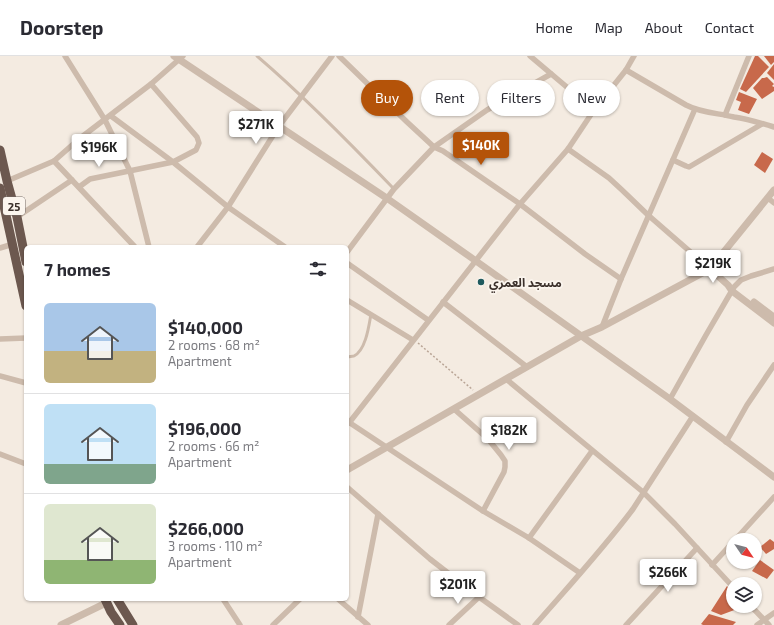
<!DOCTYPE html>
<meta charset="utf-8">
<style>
body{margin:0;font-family:"Exo 2","Noto Sans Arabic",sans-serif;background:#f2f2f3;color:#2b2b33;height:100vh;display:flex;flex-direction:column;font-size:15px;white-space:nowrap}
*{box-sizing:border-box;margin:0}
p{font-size:13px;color:#7c7c81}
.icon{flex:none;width:22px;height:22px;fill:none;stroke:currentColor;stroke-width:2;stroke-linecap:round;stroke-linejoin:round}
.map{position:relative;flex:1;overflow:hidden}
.panel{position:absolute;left:24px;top:189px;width:325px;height:356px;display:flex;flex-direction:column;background:#fff;border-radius:6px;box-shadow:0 1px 3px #0004}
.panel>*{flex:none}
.hud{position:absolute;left:361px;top:24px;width:353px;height:36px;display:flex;gap:8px}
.needle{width:26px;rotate:125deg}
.buttons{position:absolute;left:726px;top:477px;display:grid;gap:8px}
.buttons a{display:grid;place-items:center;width:36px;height:36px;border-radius:50%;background:#fff;box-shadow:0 1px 3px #0004;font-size:20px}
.price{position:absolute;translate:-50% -34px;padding:0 9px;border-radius:4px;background:#fff;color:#222;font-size:13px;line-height:26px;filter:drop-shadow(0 1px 2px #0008)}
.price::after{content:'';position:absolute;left:50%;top:24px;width:12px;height:9px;margin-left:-6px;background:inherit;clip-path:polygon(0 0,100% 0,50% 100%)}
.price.selected{background:#b45309;color:#fff}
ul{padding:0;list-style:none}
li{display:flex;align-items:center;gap:12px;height:100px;padding:0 20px}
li+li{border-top:1px solid #e1e1e2}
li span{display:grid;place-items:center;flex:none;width:112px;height:80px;border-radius:6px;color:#555}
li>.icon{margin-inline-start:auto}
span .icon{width:48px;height:48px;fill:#fffc;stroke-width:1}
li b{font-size:17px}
h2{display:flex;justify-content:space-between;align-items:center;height:48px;padding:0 20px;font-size:17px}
.tag{padding:0 14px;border-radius:18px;background:#fff;box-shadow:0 1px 3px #0004;font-size:14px;line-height:36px}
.tag.selected{background:#b45309;color:#fff}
header{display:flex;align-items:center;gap:24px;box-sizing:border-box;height:56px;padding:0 20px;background:#fff;border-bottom:1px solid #e1e1e2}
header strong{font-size:19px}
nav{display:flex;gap:22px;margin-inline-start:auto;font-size:14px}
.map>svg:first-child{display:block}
.building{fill:#c8694b}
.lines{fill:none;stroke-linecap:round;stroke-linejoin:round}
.path{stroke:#b9a596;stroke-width:1.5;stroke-dasharray:2 2;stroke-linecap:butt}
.service{stroke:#cdbbac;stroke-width:3}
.minor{stroke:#cdbbac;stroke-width:5.5}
.tertiary{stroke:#cdbbac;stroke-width:7}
.trunk{stroke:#6c584f;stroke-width:9}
.poi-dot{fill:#1f5a5e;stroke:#fbf5ee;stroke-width:1.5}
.labels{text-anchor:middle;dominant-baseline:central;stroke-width:3.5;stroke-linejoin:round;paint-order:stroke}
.shield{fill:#fbf5ee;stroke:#756b66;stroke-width:1}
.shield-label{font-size:11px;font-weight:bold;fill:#3b302b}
.poi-label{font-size:12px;font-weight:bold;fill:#3b302b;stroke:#fbf5ee;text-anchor:start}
</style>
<header>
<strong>Doorstep</strong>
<nav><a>Home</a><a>Map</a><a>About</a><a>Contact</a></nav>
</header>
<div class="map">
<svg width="774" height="569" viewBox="0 0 774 569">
<rect width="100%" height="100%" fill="#f4ebe1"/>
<!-- building -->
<g class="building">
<path d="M755 0H758L769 11 746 36 740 33Z"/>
<path d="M764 0H774V6L771 9Z"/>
<path d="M774 8V24L767 17Z"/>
<path d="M767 21 774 28 772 30 774 31V35L762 43 753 32 762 22H764Z"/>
<path d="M739 36 757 43 749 58 738 54 741 46 736 44Z"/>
<path d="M762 96 773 103 765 117 754 109Z"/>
<path d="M770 483 774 486V493L766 498 760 491Z"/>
<path d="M755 496 760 501 755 505Z"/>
<path d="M760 504 774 514 767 523 752 515Z"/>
<path d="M727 530 733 537V550H745L721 559 711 555Z"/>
<path d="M709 558 736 566 733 569H703L701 568Z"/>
</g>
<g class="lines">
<!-- path -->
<path class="path" d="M418 287 473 334"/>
<!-- service -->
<g class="service">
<path d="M257 0C305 41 350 87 394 133"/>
<path d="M347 301C348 301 353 300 354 300 366 294 369 269 371 258"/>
</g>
<!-- minor -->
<g class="minor">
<path d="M65 0 105 64 130 115 149 191"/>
<path d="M339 0 407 66 434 91 443 95 520 148 585 198 621 223"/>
<path d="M530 0 594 54"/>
<path d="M626 14 686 49C701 57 718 57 734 61 748 63 761 67 774 71"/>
<path d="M725 59 749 0"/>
<path d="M111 60 173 106 228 151 285 191"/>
<path d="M568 93 609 122 622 134 648 159 710 213"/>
<path d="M673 104 686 110 689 111 762 68"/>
<path d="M54 105 135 191"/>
<path d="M7 125 54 105 79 83 151 28 183 0"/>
<path d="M79 131 90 123 173 106 196 94 199 87 197 81 151 28"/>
<path d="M768 142 774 147"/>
<path d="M17 161 72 124"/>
<path d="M197 191 228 151 279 70 332 0"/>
<path d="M0 192 13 188"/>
<path d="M347 196 394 133 434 91 487 54 551 18"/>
<path d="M347 207 428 264"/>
<path d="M347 244 413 284"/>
<path d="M443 246 527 311"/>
<path d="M602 271 621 223 695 53"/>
<path d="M0 283 26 282"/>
<path d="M0 320 26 327"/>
<path d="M506 323 643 436 675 468 733 531"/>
<path d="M670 343 706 279 734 231 741 224 751 220 774 213"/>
<path d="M454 353 488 383 501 399 505 405V411L504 416 483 455"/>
<path d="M347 365 483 455 529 482 580 517"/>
<path d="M349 367 520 148 568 93 594 54 626 14 634 0"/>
<path d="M726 386 747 349 774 309"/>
<path d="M0 398 26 408"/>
<path d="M347 431 430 503 479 541 518 569"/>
<path d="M529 482 592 395"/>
<path d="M735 484 774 441"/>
<path d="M712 509 733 486"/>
<path d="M223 543 240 569"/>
<path d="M338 543 368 569"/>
<path d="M751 550 769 569"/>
<path d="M358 561 378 458"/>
<path d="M273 569 300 543"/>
<path d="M449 569 479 541"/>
<path d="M535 569C568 531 603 493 633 453L693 360"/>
<path d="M626 569 697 492"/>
<path d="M757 569 774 557"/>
</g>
<!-- tertiary -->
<g class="tertiary">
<path d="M174 0 388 143 476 205 670 343 774 421"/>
<path d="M710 213 728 229 732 235 774 267"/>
<path d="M754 246 774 261"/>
<path d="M347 414 581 280 602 271 710 213 774 134"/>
<path d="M61 569 106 547"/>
</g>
<!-- trunk -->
<g class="trunk">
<path d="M0 94 7 125 17 161 26 206"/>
<path d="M0 132 26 250"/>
<path d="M105 543 111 556 120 569"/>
<path d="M117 543 133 569"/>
</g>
</g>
<!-- markers -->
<circle class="poi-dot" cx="481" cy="226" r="4"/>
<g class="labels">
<!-- shield labels -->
<rect class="shield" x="3" y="141" width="22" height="18" rx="3"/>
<g class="shield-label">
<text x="14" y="150">25</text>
</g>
<!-- poi labels -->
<g class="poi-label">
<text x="489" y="226">مسجد العمري</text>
</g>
</g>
</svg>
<div class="buttons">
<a><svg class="needle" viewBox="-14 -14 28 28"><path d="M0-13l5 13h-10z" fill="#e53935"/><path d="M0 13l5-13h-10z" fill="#7c7c81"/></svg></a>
<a><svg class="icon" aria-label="layers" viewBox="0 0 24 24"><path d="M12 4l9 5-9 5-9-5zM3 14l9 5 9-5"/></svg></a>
</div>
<b class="price" style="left:256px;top:89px">$271K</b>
<b class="price selected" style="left:481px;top:110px">$140K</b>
<b class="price" style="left:99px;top:112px">$196K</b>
<b class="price" style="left:713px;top:228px">$219K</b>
<b class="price" style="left:509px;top:395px">$182K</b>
<b class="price" style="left:668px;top:537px">$266K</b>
<b class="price" style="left:458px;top:549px">$201K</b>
<div class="hud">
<a class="tag selected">Buy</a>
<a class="tag">Rent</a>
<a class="tag">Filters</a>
<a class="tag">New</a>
</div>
<section class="panel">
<h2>7 homes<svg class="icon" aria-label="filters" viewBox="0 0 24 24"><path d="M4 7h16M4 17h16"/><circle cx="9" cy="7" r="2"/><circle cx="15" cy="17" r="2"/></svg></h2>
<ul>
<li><span style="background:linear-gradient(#a9c7e8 60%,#c2b280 0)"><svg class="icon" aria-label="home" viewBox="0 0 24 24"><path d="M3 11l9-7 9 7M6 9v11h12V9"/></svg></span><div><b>$140,000</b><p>2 rooms · 68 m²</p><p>Apartment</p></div></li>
<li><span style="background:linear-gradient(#bfe0f5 75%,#7fa58c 0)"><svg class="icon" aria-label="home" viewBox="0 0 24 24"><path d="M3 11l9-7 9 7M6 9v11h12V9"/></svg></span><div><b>$196,000</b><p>2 rooms · 66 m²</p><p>Apartment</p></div></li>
<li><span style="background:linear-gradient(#dfe7d0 70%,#8fb573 0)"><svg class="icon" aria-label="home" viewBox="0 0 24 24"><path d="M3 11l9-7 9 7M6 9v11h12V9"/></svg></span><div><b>$266,000</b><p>3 rooms · 110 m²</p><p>Apartment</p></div></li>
</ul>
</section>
</div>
